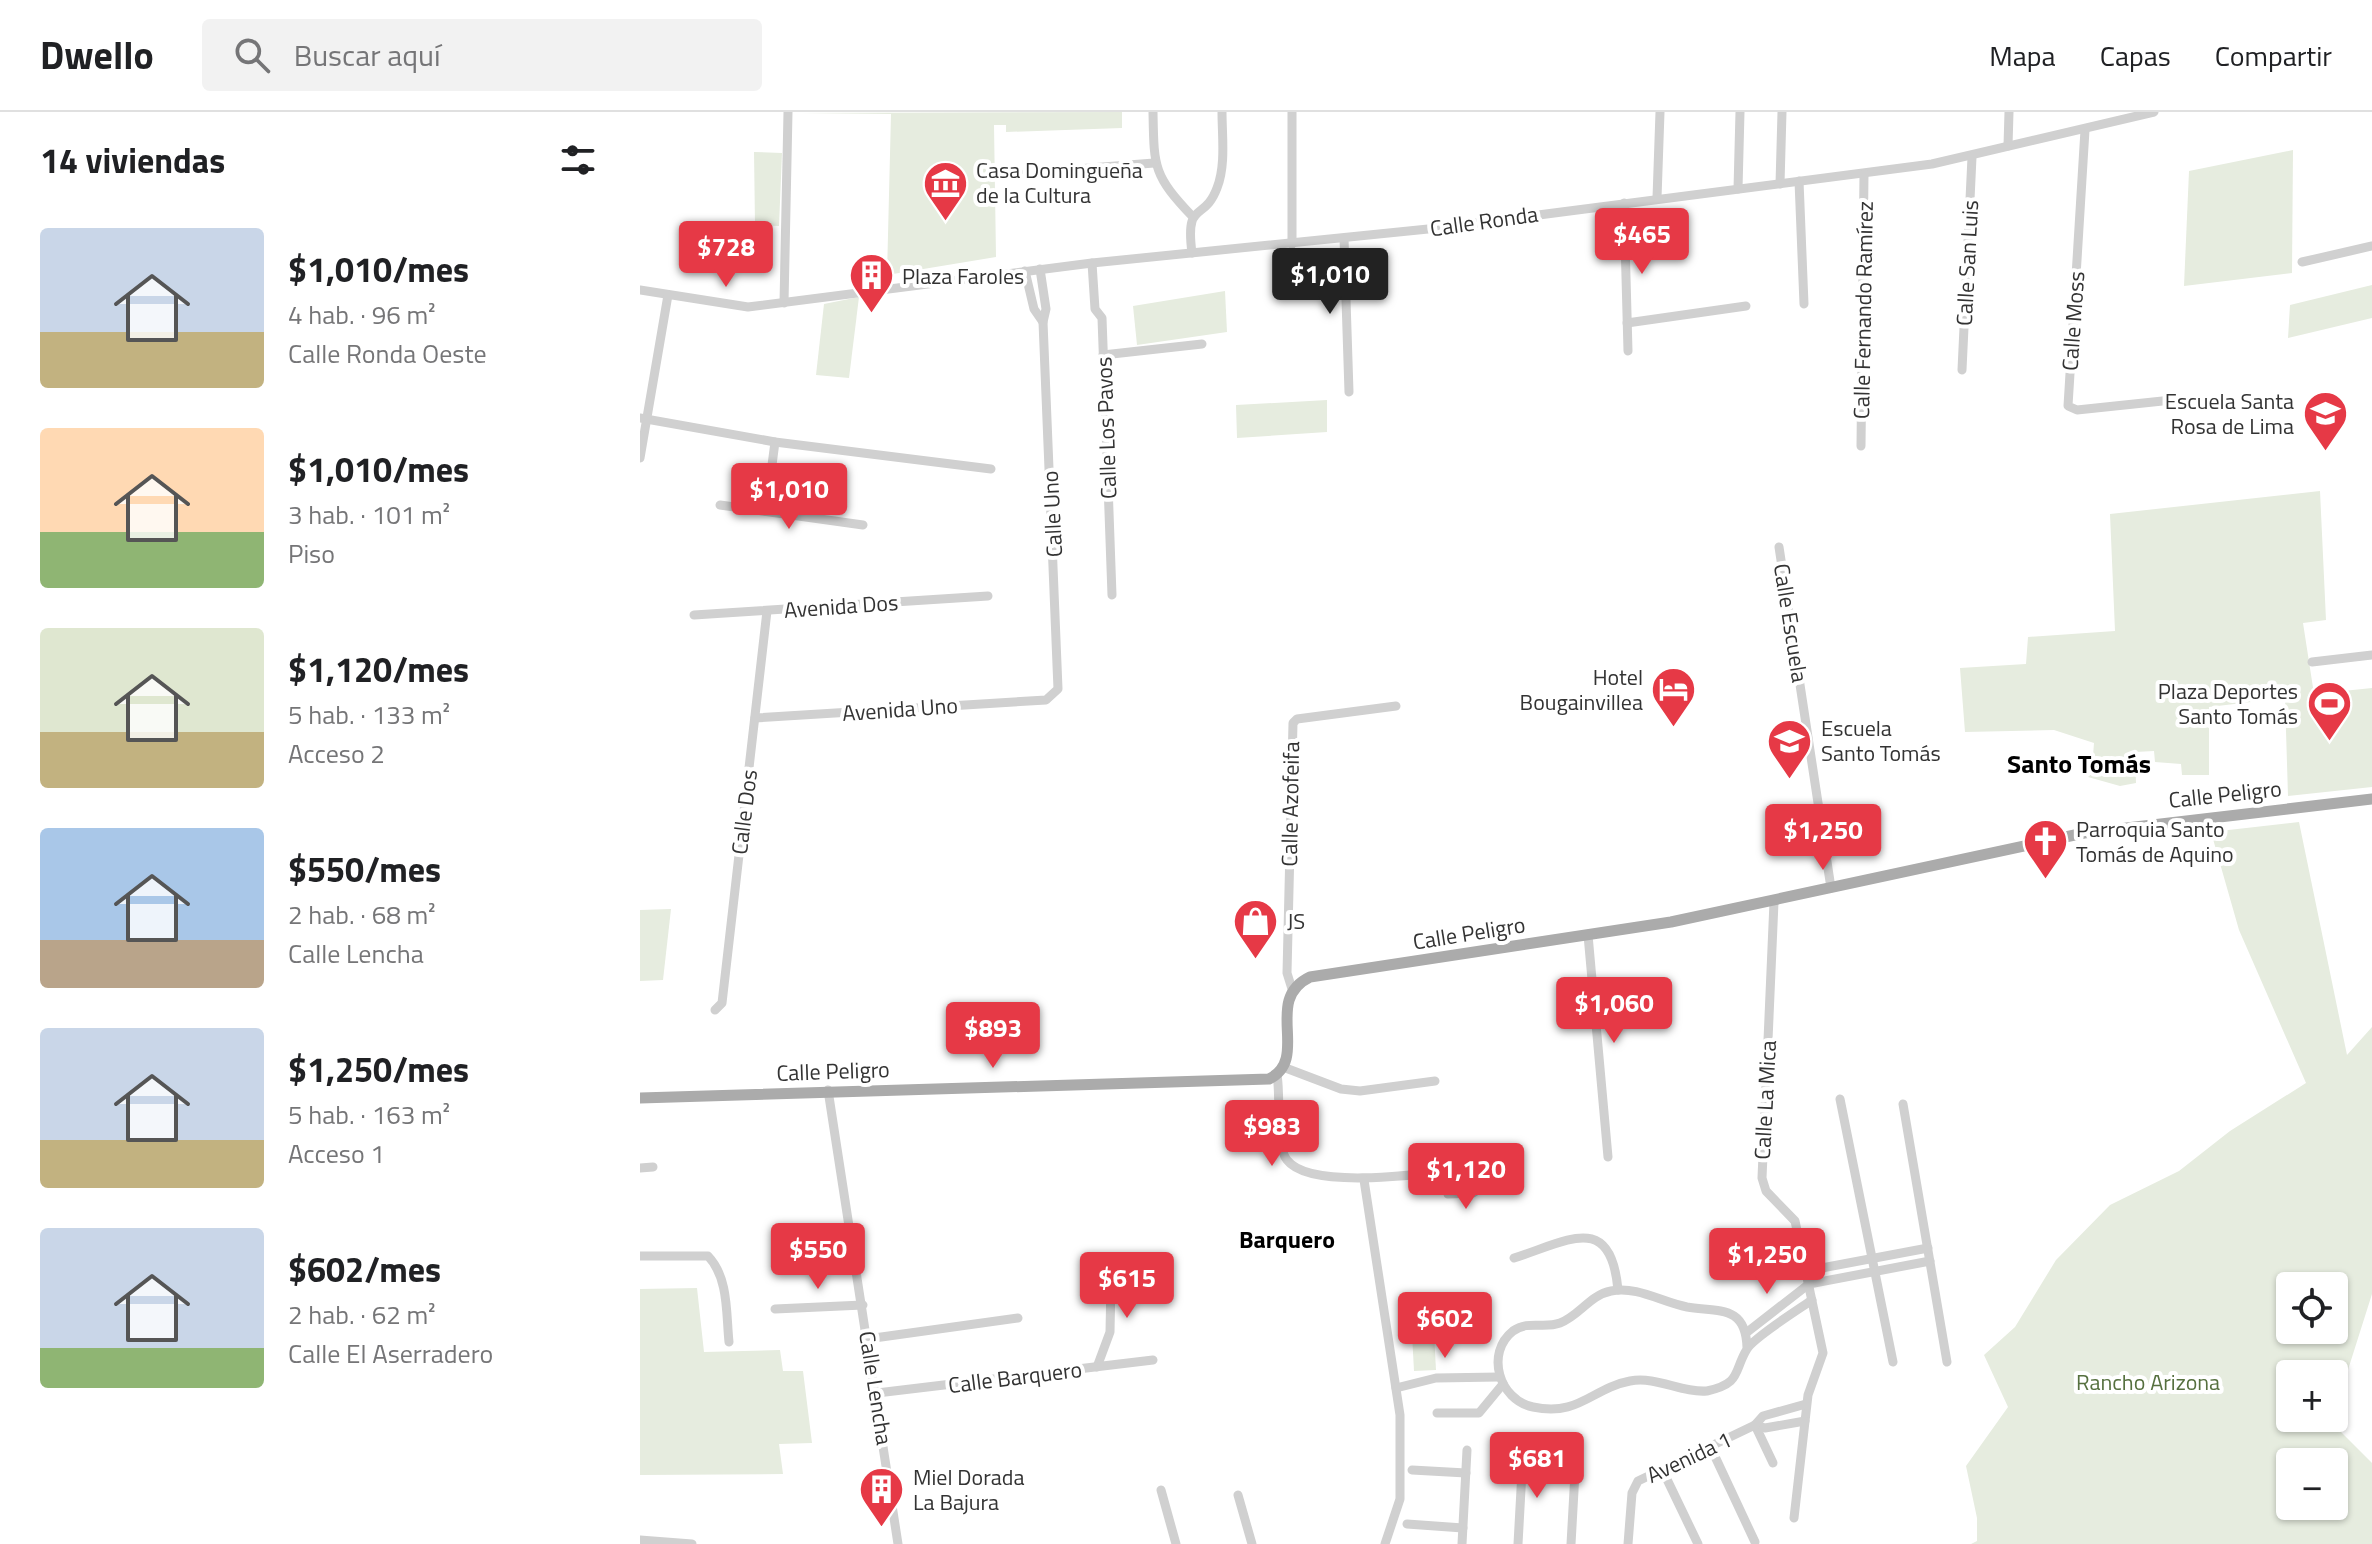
<!DOCTYPE html>
<html lang="es">
<meta charset="utf-8">
<style>
body{margin:0;font-family:"Titillium Web",sans-serif;background:#f2f2f2;color:#202124;height:100vh;display:flex;flex-direction:column;font-size:30px;white-space:nowrap}
*{box-sizing:border-box;margin:0}
p{font-size:26px;color:#757577}
.icon{flex:none;width:44px;height:44px;fill:none;stroke:currentColor;stroke-width:2;stroke-linecap:round;stroke-linejoin:round}
.map{position:relative;flex:1;overflow:hidden}
.side{display:flex;flex-direction:column;background:#fff;width:640px}
.side>*{flex:none}
.fabs{position:absolute;left:1636px;top:1160px;display:grid;gap:16px}
.fabs a{display:grid;place-items:center;width:72px;height:72px;border-radius:8px;background:#fff;box-shadow:0 2px 6px #0004;font-size:40px}
.price{position:absolute;translate:-50% -68px;padding:0 18px;border-radius:8px;background:#e63946;color:#fff;font-size:26px;line-height:52px;filter:drop-shadow(0 2px 4px #0008)}
.price::after{content:'';position:absolute;left:50%;top:48px;width:24px;height:18px;margin-left:-12px;background:inherit;clip-path:polygon(0 0,100% 0,50% 100%)}
.price.selected{background:#222;color:#fff}
ul{padding:0;list-style:none}
li{display:flex;align-items:center;gap:24px;height:200px;padding:0 40px}
li span{display:grid;place-items:center;flex:none;width:224px;height:160px;border-radius:8px;color:#555}
li>.icon{margin-inline-start:auto}
span .icon{width:96px;height:96px;fill:#fffc;stroke-width:1}
li b{font-size:34px}
h2{display:flex;justify-content:space-between;align-items:center;height:96px;padding:0 40px;font-size:34px}
header{display:flex;align-items:center;gap:48px;box-sizing:border-box;height:112px;padding:0 40px;background:#fff;border-bottom:2px solid #e0e0e0}
header strong{font-size:38px}
nav{display:flex;gap:44px;margin-inline-start:auto;font-size:28px}
.search{width:560px;height:72px;background:#f2f2f2;display:flex;align-items:center;gap:20px;box-sizing:border-box;padding:0 28px;border-radius:8px;color:#757577;font-size:30px}
main{display:flex;flex:1;min-height:0}
.map>svg:first-child{display:block}
.green{fill:#e6ecdf;fill-rule:evenodd}
.lines{fill:none;stroke-linecap:round;stroke-linejoin:round}
.minor{stroke:#d0d0d0;stroke-width:9}
.major{stroke:#ababab;stroke-width:11}
.labels{text-anchor:middle;dominant-baseline:central;stroke-width:8;stroke-linejoin:round;paint-order:stroke}
.poi-label{font-size:22px;fill:#333;stroke:#fff;text-anchor:start}
.street-label{font-size:22px;fill:#333;stroke:#fff}
.park-label{font-size:22px;fill:#56703f;stroke:#fff}
.neighbourhood-label{font-size:24px;font-weight:bold;fill:#000;stroke:#fff}
.quarter-label{font-size:26px;font-weight:bold;fill:#000;stroke:#fff}
</style>
<header>
<strong>Dwello</strong>
<div class="search"><svg class="icon" aria-label="search" viewBox="0 0 24 24"><circle cx="10" cy="10" r="6"/><path d="M15 15l6 6"/></svg>Buscar aquí</div>
<nav><a>Mapa</a><a>Capas</a><a>Compartir</a></nav>
</header>
<main>
<section class="side">
<h2>14 viviendas<svg class="icon" aria-label="filters" viewBox="0 0 24 24"><path d="M4 7h16M4 17h16"/><circle cx="9" cy="7" r="2"/><circle cx="15" cy="17" r="2"/></svg></h2>
<ul>
<li><span style="background:linear-gradient(#c9d6e8 65%,#c2b280 0)"><svg class="icon" aria-label="home" viewBox="0 0 24 24"><path d="M3 11l9-7 9 7M6 9v11h12V9"/></svg></span><div><b>$1,010/mes</b><p>4 hab. · 96 m²</p><p>Calle Ronda Oeste</p></div></li>
<li><span style="background:linear-gradient(#ffd9b3 65%,#8fb573 0)"><svg class="icon" aria-label="home" viewBox="0 0 24 24"><path d="M3 11l9-7 9 7M6 9v11h12V9"/></svg></span><div><b>$1,010/mes</b><p>3 hab. · 101 m²</p><p>Piso</p></div></li>
<li><span style="background:linear-gradient(#dfe7d0 65%,#c2b280 0)"><svg class="icon" aria-label="home" viewBox="0 0 24 24"><path d="M3 11l9-7 9 7M6 9v11h12V9"/></svg></span><div><b>$1,120/mes</b><p>5 hab. · 133 m²</p><p>Acceso 2</p></div></li>
<li><span style="background:linear-gradient(#a9c7e8 70%,#b9a48a 0)"><svg class="icon" aria-label="home" viewBox="0 0 24 24"><path d="M3 11l9-7 9 7M6 9v11h12V9"/></svg></span><div><b>$550/mes</b><p>2 hab. · 68 m²</p><p>Calle Lencha</p></div></li>
<li><span style="background:linear-gradient(#c9d6e8 70%,#c2b280 0)"><svg class="icon" aria-label="home" viewBox="0 0 24 24"><path d="M3 11l9-7 9 7M6 9v11h12V9"/></svg></span><div><b>$1,250/mes</b><p>5 hab. · 163 m²</p><p>Acceso 1</p></div></li>
<li><span style="background:linear-gradient(#c9d6e8 75%,#8fb573 0)"><svg class="icon" aria-label="home" viewBox="0 0 24 24"><path d="M3 11l9-7 9 7M6 9v11h12V9"/></svg></span><div><b>$602/mes</b><p>2 hab. · 62 m²</p><p>Calle El Aserradero</p></div></li>
</ul>
</section>
<div class="map">
<svg width="1732" height="1432" viewBox="0 0 1732 1432">
<rect width="100%" height="100%" fill="#fff"/>
<!-- green -->
<g class="green">
<path d="M482 0V16L366 20V13H354L356 145 247 163 251 2 160 1Z"/>
<path d="M1653 38 1652 161 1544 174 1549 59Z"/>
<path d="M114 40 142 41 139 114 115 113Z"/>
<path d="M1732 173V206L1648 226 1650 193Z"/>
<path d="M585 179 587 220 497 233 493 194Z"/>
<path d="M219 185 209 266 176 263 184 192Z"/>
<path d="M687 288V320L597 326 596 293Z"/>
<path d="M1680 379 1686 508 1663 511 1674 582 1732 576V675L1648 684 1645 586 1569 595V663H1542L1541 652 1515 650 1514 639 1495 640 1496 671 1480 674 1448 665 1447 645 1453 644 1454 631 1414 618 1325 620 1320 556 1386 552 1388 525 1475 519 1470 402Z"/>
<path d="M1659 710 1707 943 1732 915V1182L1694 1302V1262H1650V1306H1693L1692 1311 1732 1351V1432H1331L1337 1429V1406L1326 1354 1368 1295 1344 1243 1375 1215 1416 1148 1470 1093 1539 1059 1590 1019 1666 971 1599 818 1571 720ZM1650 1174H1694V1218H1650ZM1650 1350H1694V1394H1650Z"/>
<path d="M31 797 23 868 0 869V798Z"/>
<path d="M57 1176 64 1240 140 1238 143 1259H163L172 1331 139 1332 143 1362 0 1363V1177Z"/>
<path d="M794 1221 796 1258 774 1259 772 1222Z"/>
</g>
<g class="lines">
<!-- minor -->
<g class="minor">
<path d="M513 0C514 55 513 63 552 104"/>
<path d="M652 0V132"/>
<path d="M1445 18 1428 294 1437 298 1532 288"/>
<path d="M1368 34 1369 0"/>
<path d="M386 61 514 51"/>
<path d="M1159 69 1164 192"/>
<path d="M1140 72 1142 0"/>
<path d="M1098 77 1100 0"/>
<path d="M1017 86 1020 0"/>
<path d="M984 91 988 239"/>
<path d="M704 126 709 280"/>
<path d="M552 141C545 87 564 111 577 76 586 53 582 24 582 0"/>
<path d="M1662 150 1732 134"/>
<path d="M452 151 455 197 462 206 472 483"/>
<path d="M385 159 394 197 403 210"/>
<path d="M0 178 108 195 452 151 798 116 1292 52 1514 0"/>
<path d="M144 191 148 0"/>
<path d="M987 211 1106 194"/>
<path d="M463 243 562 232"/>
<path d="M1322 258 1332 45"/>
<path d="M0 306 135 330 351 357"/>
<path d="M1221 334 1224 62"/>
<path d="M0 346 28 183"/>
<path d="M80 393 223 413"/>
<path d="M126 399 135 330"/>
<path d="M1139 435 1191 776"/>
<path d="M54 503 348 484"/>
<path d="M1672 550 1732 543"/>
<path d="M115 606 406 588 418 577 403 210 406 197 400 157"/>
<path d="M1134 790 1122 1066 1126 1079 1155 1109 1183 1241 1168 1283 1154 1406"/>
<path d="M948 823 968 1045"/>
<path d="M652 877 647 861 653 611 657 607 756 594"/>
<path d="M75 898 82 891 127 499"/>
<path d="M643 955 701 977 720 979 795 969"/>
<path d="M637 963C641 984 635 1033 647 1048 672 1081 802 1059 841 1055L842 1075 833 1081 808 1082 804 1058"/>
<path d="M188 978 258 1432"/>
<path d="M1200 987 1253 1250"/>
<path d="M1263 992 1307 1250"/>
<path d="M0 1056 13 1055"/>
<path d="M724 1068 760 1303V1387L745 1432"/>
<path d="M0 1144H68C89 1166 86 1202 89 1230"/>
<path d="M874 1146C928 1129 971 1099 978 1178"/>
<path d="M1166 1159 1288 1136"/>
<path d="M135 1197 223 1193"/>
<path d="M1106 1221 1169 1172 1290 1149"/>
<path d="M227 1227 378 1206"/>
<path d="M1107 1236C1106 1193 1079 1200 1047 1195 1021 1190 998 1174 971 1179 950 1183 939 1204 920 1211 904 1217 888 1208 873 1219 845 1241 859 1288 893 1295 939 1305 952 1276 990 1269 1017 1264 1041 1281 1067 1279 1102 1271 1093 1260 1107 1237 1113 1226 1159 1197 1172 1188"/>
<path d="M457 1255 470 1220 471 1169 487 1147"/>
<path d="M756 1276 796 1266 859 1265"/>
<path d="M237 1281 513 1248"/>
<path d="M797 1301H839L863 1272"/>
<path d="M1115 1313 1125 1316 1165 1309"/>
<path d="M1115 1313 1133 1351"/>
<path d="M1071 1336 1115 1430"/>
<path d="M1022 1357 1058 1432"/>
<path d="M772 1358 826 1361"/>
<path d="M521 1378 536 1432"/>
<path d="M598 1383 612 1432"/>
<path d="M767 1412 823 1416"/>
<path d="M0 1428 52 1432"/>
<path d="M822 1432 827 1338"/>
<path d="M878 1432 883 1341"/>
<path d="M931 1432 936 1343"/>
<path d="M988 1432 992 1381 998 1369 1115 1313 1123 1304 1166 1292"/>
</g>
<!-- major -->
<path class="major" d="M0 986 629 967C671 946 622 888 670 865L1031 810 1444 721 1732 687"/>
</g>
<!-- icons -->
<defs>
<symbol id="museum-pin" viewBox="-11 -11 22 30"><path d="M0 17L-7.5 6A9.5 9.5 0 1 1 7.5 6Z" fill="#e63946" stroke="#fff"/><path d="M0-6L6-3V-2H-6V-3ZM-5-1h2V3h-2ZM-1-1h2V3h-2ZM3-1h2V3H3ZM-6 4H6V6H-6Z" fill="#fff"/></symbol>
<symbol id="building-pin" viewBox="-11 -11 22 30"><path d="M0 17L-7.5 6A9.5 9.5 0 1 1 7.5 6Z" fill="#e63946" stroke="#fff"/><path d="M-4-6H4V6H1V3H-1V6H-4ZM-2.5-4.3h1.7v1.8h-1.7ZM.8-4.3h1.7v1.8H.8ZM-2.5-1h1.7V.8h-1.7ZM.8-1h1.7V.8H.8Z" fill="#fff"/></symbol>
<symbol id="school-pin" viewBox="-11 -11 22 30"><path d="M0 17L-7.5 6A9.5 9.5 0 1 1 7.5 6Z" fill="#e63946" stroke="#fff"/><path d="M0-5L7-2L0 1L-7-2ZM-4 1L0 2.5L4 1V4Q0 6-4 4Z" fill="#fff"/></symbol>
<symbol id="hotel-pin" viewBox="-11 -11 22 30"><path d="M0 17L-7.5 6A9.5 9.5 0 1 1 7.5 6Z" fill="#e63946" stroke="#fff"/><path d="M-6-4.5h1.5V1H6V5H4.5V3h-9V5H-6ZM-4 0a1.8 1.8 0 1 1 3.6 0ZM.5 0V-2.5h3Q6-2.5 6 0Z" fill="#fff"/></symbol>
<symbol id="stadium-pin" viewBox="-11 -11 22 30"><path d="M0 17L-7.5 6A9.5 9.5 0 1 1 7.5 6Z" fill="#e63946" stroke="#fff"/><path d="M0-5a6.5 5 0 1 0 0 10a6.5 5 0 1 0 0-10ZM-3.5-1.8h7v3.6h-7Z" fill="#fff"/></symbol>
<symbol id="church-pin" viewBox="-11 -11 22 30"><path d="M0 17L-7.5 6A9.5 9.5 0 1 1 7.5 6Z" fill="#e63946" stroke="#fff"/><path d="M-1.2-6h2.4v3.5h3.3v2.4h-3.3V6h-2.4V-.1h-3.3v-2.4h3.3Z" fill="#fff"/></symbol>
<symbol id="shop-pin" viewBox="-11 -11 22 30"><path d="M0 17L-7.5 6A9.5 9.5 0 1 1 7.5 6Z" fill="#e63946" stroke="#fff"/><path d="M-5-2.5h2.3a2.7 3.5 0 0 1 5.4 0H5L5.5 6h-11ZM-1.5-2.5h3a1.5 2.3 0 0 0-3 0Z" fill="#fff"/></symbol>
</defs>
<g fill-rule="evenodd">
<use href="#museum-pin" x="280" y="46" width="51" height="69"/>
<use href="#building-pin" x="206" y="138" width="51" height="69"/>
<use href="#school-pin" x="1660" y="276" width="51" height="69"/>
<use href="#hotel-pin" x="1008" y="552" width="51" height="69"/>
<use href="#stadium-pin" x="1664" y="566" width="51" height="69"/>
<use href="#school-pin" x="1124" y="604" width="51" height="69"/>
<use href="#church-pin" x="1380" y="704" width="51" height="69"/>
<use href="#shop-pin" x="590" y="784" width="51" height="69"/>
<use href="#building-pin" x="216" y="1352" width="51" height="69"/>
</g>
<g class="labels">
<!-- poi labels -->
<g class="poi-label">
<text x="336" y="58">Casa Domingueña<tspan x="336" dy="25">de la Cultura</tspan></text>
<text x="262" y="164">Plaza Faroles</text>
<text x="1654" y="289" text-anchor="end">Escuela Santa<tspan x="1654" dy="25">Rosa de Lima</tspan></text>
<text x="1003" y="565" text-anchor="end">Hotel<tspan x="1003" dy="25">Bougainvillea</tspan></text>
<text x="1658" y="579" text-anchor="end">Plaza Deportes<tspan x="1658" dy="25">Santo Tomás</tspan></text>
<text x="1181" y="616">Escuela<tspan x="1181" dy="25">Santo Tomás</tspan></text>
<text x="1436" y="717">Parroquia Santo<tspan x="1436" dy="25">Tomás de Aquino</tspan></text>
<text x="647" y="809">JS</text>
<text x="273" y="1365">Miel Dorada<tspan x="273" dy="25">La Bajura</tspan></text>
</g>
<!-- street labels -->
<g class="street-label">
<text transform="translate(844 109) rotate(-8)">Calle Ronda</text>
<text transform="translate(1327 151) rotate(-87)">Calle San Luis</text>
<text transform="translate(1223 198) rotate(-89)">Calle Fernando Ramírez</text>
<text transform="translate(1433 209) rotate(-86)">Calle Moss</text>
<text transform="translate(466 316) rotate(-92)">Calle Los Pavos</text>
<text transform="translate(412 402) rotate(-93)">Calle Uno</text>
<text transform="translate(201 494) rotate(-4)">Avenida Dos</text>
<text transform="translate(1151 511) rotate(81)">Calle Escuela</text>
<text transform="translate(260 597) rotate(-4)">Avenida Uno</text>
<text transform="translate(1585 682) rotate(-6)">Calle Peligro</text>
<text transform="translate(650 692) rotate(-89)">Calle Azofeifa</text>
<text transform="translate(104 700) rotate(-83)">Calle Dos</text>
<text transform="translate(829 821) rotate(-9)">Calle Peligro</text>
<text transform="translate(193 959) rotate(-2)">Calle Peligro</text>
<text transform="translate(1125 988) rotate(-87)">Calle La Mica</text>
<text transform="translate(375 1265) rotate(-7)">Calle Barquero</text>
<text transform="translate(236 1276) rotate(81)">Calle Lencha</text>
<text transform="translate(1049 1345) rotate(-25)">Avenida 1</text>
</g>
<!-- park labels -->
<g class="park-label">
<text x="1508" y="1270">Rancho Arizona</text>
</g>
<!-- neighbourhood labels -->
<g class="neighbourhood-label">
<text x="647" y="1127">Barquero</text>
</g>
<!-- quarter labels -->
<g class="quarter-label">
<text x="1439" y="651">Santo Tomás</text>
</g>
</g>
</svg>
<div class="fabs">
<a><svg class="icon" aria-label="locate" viewBox="0 0 24 24"><circle cx="12" cy="12" r="6"/><path d="M12 2v4M12 18v4M2 12h4M18 12h4"/></svg></a>
<a>+</a>
<a>−</a>
</div>
<b class="price" style="left:1002px;top:164px">$465</b>
<b class="price" style="left:86px;top:177px">$728</b>
<b class="price selected" style="left:690px;top:204px">$1,010</b>
<b class="price" style="left:149px;top:419px">$1,010</b>
<b class="price" style="left:1183px;top:760px">$1,250</b>
<b class="price" style="left:974px;top:933px">$1,060</b>
<b class="price" style="left:353px;top:958px">$893</b>
<b class="price" style="left:632px;top:1056px">$983</b>
<b class="price" style="left:826px;top:1099px">$1,120</b>
<b class="price" style="left:178px;top:1179px">$550</b>
<b class="price" style="left:1127px;top:1184px">$1,250</b>
<b class="price" style="left:487px;top:1208px">$615</b>
<b class="price" style="left:805px;top:1248px">$602</b>
<b class="price" style="left:897px;top:1388px">$681</b>
</div>
</main>
